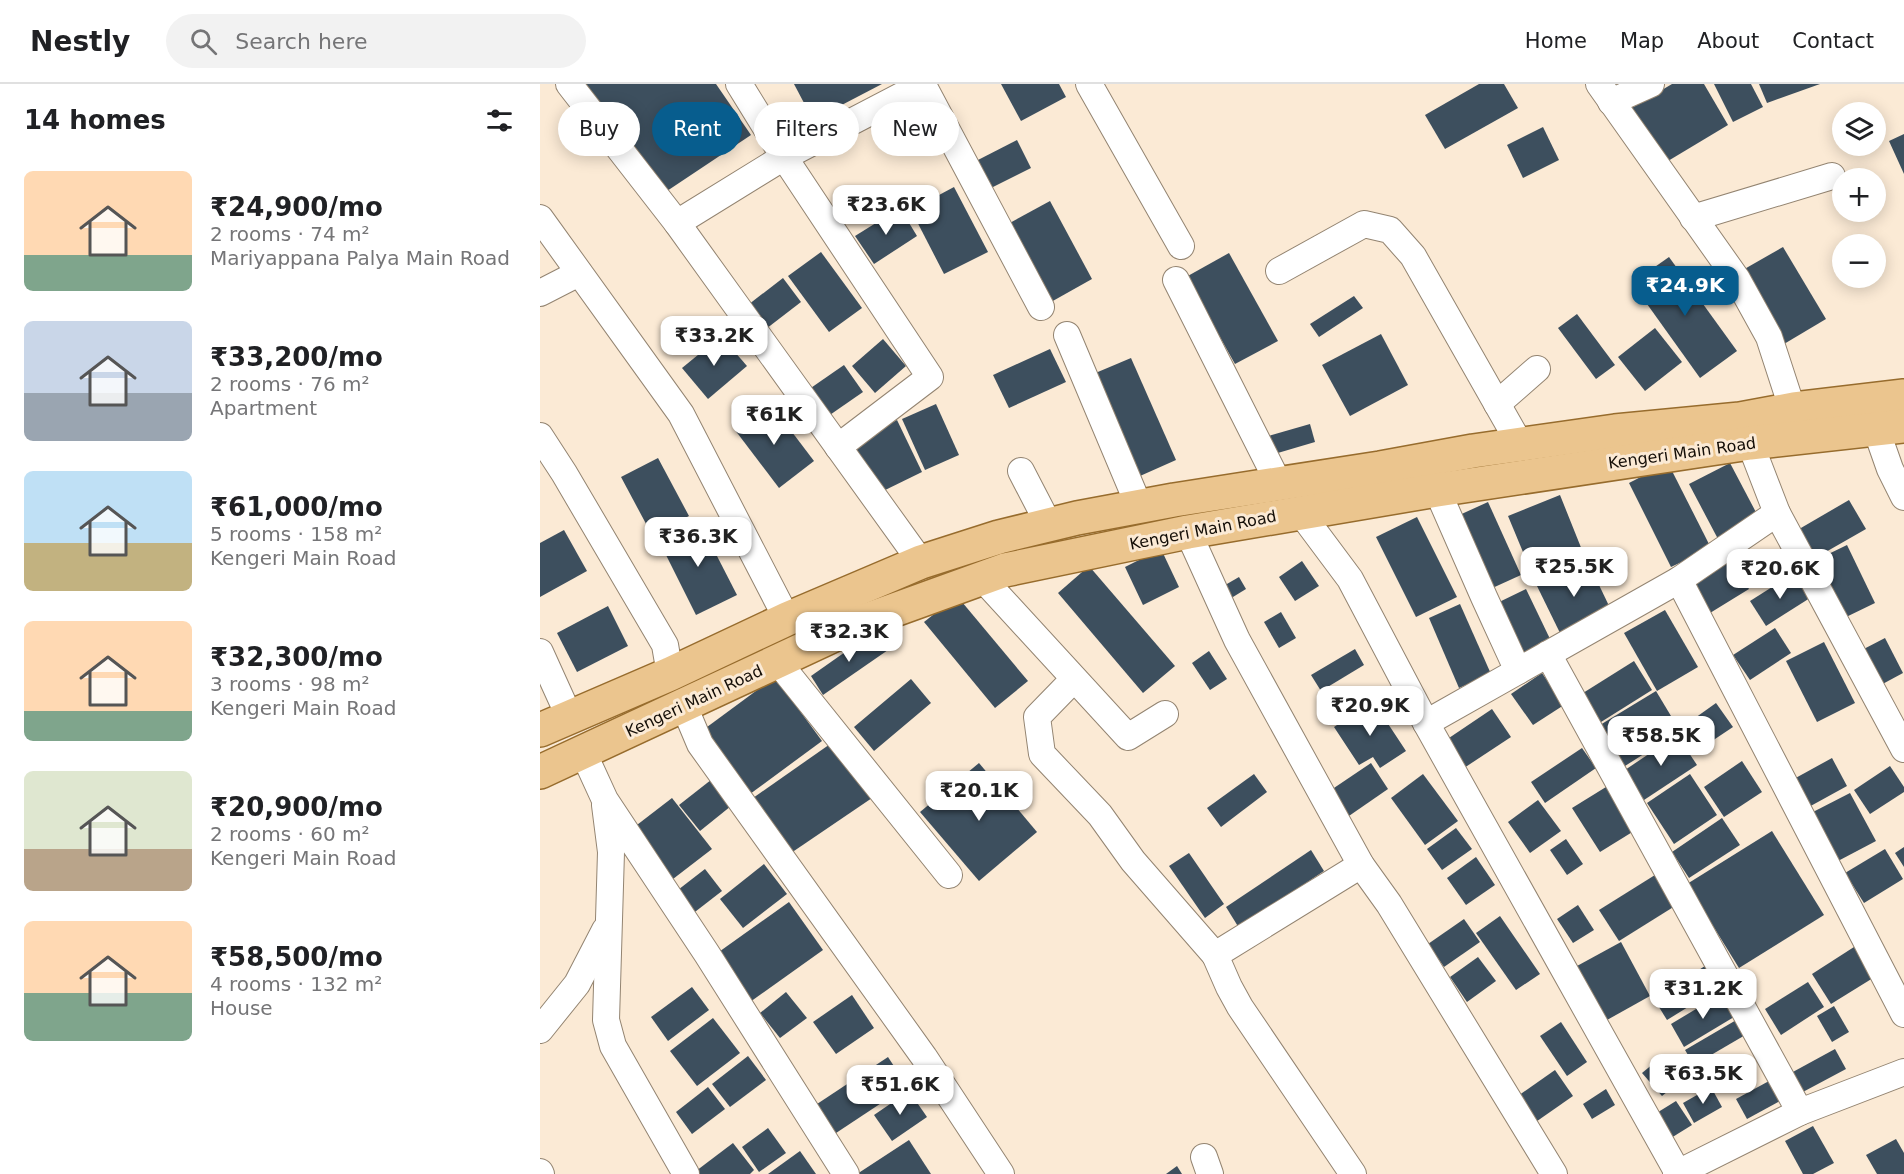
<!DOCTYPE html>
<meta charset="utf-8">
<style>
body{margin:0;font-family:"DejaVu Sans",sans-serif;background:#f2f2f2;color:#202124;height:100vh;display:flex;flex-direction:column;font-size:22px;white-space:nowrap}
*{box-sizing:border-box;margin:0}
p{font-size:20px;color:#757577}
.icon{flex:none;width:33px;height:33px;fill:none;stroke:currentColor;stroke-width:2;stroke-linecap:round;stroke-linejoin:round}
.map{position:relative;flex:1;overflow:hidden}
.sheet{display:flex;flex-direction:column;background:#fff;width:540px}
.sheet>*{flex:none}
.banner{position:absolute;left:18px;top:18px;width:570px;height:54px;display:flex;gap:12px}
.controls{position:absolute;left:1292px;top:18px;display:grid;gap:12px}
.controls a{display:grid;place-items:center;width:54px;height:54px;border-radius:50%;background:#fff;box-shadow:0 3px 15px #0003;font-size:30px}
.price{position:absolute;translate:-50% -51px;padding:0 14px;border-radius:12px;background:#fff;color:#222;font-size:20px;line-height:39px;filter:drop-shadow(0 2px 3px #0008)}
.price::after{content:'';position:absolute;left:50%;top:36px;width:18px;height:14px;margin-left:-9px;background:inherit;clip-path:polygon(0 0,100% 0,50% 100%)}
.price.selected{background:#075d8e;color:#fff}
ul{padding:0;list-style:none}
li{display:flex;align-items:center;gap:18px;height:150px;padding:0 24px}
li span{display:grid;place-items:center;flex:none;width:168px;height:120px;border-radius:9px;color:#555}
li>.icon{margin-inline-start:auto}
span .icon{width:72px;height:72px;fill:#fffc;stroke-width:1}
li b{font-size:26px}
h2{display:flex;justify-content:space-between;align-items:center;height:72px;padding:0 24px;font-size:26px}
.chip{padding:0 21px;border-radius:27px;background:#fff;box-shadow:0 3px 15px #0003;font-size:21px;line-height:54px}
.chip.selected{background:#075d8e;color:#fff}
header{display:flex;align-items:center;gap:36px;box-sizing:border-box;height:84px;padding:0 30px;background:#fff;border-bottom:2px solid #e0e0e0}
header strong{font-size:28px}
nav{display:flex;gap:33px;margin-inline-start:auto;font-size:21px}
.search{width:420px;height:54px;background:#f2f2f2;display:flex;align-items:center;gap:15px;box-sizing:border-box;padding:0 21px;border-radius:33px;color:#757577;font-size:22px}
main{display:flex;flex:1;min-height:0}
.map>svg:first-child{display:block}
.building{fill:#3d4f5e}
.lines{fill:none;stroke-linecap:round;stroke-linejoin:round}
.minor-casing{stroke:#938471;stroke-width:28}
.major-casing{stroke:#976c2d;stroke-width:36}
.minor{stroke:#fff;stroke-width:26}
.major{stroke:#ebc58e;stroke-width:33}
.labels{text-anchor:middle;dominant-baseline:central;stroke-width:6;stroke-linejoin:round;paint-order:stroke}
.street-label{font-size:16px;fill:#140e07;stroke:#fbead5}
</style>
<header>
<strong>Nestly</strong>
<div class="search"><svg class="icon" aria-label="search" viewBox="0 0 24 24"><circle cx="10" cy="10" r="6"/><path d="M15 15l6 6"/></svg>Search here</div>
<nav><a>Home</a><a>Map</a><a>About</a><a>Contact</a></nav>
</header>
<main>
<section class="sheet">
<h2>14 homes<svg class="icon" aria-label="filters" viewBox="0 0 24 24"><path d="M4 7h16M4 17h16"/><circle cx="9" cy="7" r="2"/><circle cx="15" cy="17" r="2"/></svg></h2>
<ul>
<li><span style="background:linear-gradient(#ffd9b3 70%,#7fa58c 0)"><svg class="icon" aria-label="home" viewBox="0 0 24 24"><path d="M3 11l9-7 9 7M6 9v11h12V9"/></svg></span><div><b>₹24,900/mo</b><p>2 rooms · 74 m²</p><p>Mariyappana Palya Main Road</p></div></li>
<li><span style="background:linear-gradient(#c9d6e8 60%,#9aa5b1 0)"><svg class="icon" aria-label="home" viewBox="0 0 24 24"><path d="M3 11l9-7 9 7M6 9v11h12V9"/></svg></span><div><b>₹33,200/mo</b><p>2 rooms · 76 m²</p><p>Apartment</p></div></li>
<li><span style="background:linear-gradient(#bfe0f5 60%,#c2b280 0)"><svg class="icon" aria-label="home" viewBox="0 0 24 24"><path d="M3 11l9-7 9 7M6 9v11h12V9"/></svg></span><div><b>₹61,000/mo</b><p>5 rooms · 158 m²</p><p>Kengeri Main Road</p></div></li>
<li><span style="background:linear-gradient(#ffd9b3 75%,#7fa58c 0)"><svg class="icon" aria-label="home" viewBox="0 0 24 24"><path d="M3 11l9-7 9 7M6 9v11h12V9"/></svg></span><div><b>₹32,300/mo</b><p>3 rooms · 98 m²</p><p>Kengeri Main Road</p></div></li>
<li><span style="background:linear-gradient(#dfe7d0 65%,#b9a48a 0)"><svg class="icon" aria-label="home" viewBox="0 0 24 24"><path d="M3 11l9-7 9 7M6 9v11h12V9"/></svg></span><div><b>₹20,900/mo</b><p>2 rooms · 60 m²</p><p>Kengeri Main Road</p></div></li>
<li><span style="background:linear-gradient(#ffd9b3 60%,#7fa58c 0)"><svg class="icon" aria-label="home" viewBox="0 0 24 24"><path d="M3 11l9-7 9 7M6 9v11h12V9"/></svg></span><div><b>₹58,500/mo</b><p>4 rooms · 132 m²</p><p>House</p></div></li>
</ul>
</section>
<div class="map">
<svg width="1364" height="1090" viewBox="0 0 1364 1090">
<rect width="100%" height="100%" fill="#fbead5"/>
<!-- building -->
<g class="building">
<path d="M46 0H176L211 51 121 111Z"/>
<path d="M254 0H342L273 36Z"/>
<path d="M461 0H519L526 13 481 37Z"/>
<path d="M939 0H964L978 24 905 65 885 31Z"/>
<path d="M1132 0H1164L1188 41 1123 80 1090 25Z"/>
<path d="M1174 0H1211L1223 23 1193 38Z"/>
<path d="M1219 0H1280L1227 19Z"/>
<path d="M1003 43 1019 76 983 94 967 61Z"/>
<path d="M1364 50V90L1349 57Z"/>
<path d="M477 56 491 84 449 105 436 77Z"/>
<path d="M414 103 448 168 404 190 371 126Z"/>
<path d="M510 117 552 195 511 218 468 140Z"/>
<path d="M360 124 377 152 334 180 315 152Z"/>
<path d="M1243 163 1286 235 1244 260 1201 187Z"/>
<path d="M281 168 322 224 289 248 248 192Z"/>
<path d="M689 169 738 257 695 280 646 193Z"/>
<path d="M1129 173 1197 267 1160 294 1092 199Z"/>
<path d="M243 194 261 218 222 248 204 224Z"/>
<path d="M814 212 823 224 779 253 770 240Z"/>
<path d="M1037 230 1075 281 1056 295 1018 244Z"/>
<path d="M1115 244 1142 278 1105 307 1078 273Z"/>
<path d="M841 250 868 301 810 332 782 281Z"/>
<path d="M181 252 207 282 168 315 142 284Z"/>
<path d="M343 255 366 282 335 309 312 282Z"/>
<path d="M510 265 526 298 469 324 453 291Z"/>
<path d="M591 274 636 376 591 396 546 293Z"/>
<path d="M304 281 323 308 284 335 265 308Z"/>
<path d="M230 319 274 377 239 404 195 346Z"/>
<path d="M396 320 419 371 385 386 362 335Z"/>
<path d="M357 336 382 388 337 410 312 358Z"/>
<path d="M770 340 775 358 731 371 725 353Z"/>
<path d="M118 374 149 432 112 451 81 393Z"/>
<path d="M1128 379 1171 464 1131 483 1089 399Z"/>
<path d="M1190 379 1219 434 1178 455 1149 400Z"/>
<path d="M1020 411 1044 471 993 492 968 432Z"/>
<path d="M1309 416 1326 445 1270 477 1254 448Z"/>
<path d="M948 418 981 491 948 506 915 433Z"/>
<path d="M877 433 917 513 876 533 836 453Z"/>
<path d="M159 437 197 511 156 531 119 457Z"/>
<path d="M24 446 47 487 0 513V459Z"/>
<path d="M1307 461 1335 519 1302 535 1274 477Z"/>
<path d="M621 465 639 503 603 521 585 483Z"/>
<path d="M1190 475 1209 505 1170 529 1151 499Z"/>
<path d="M762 477 779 502 755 517 739 493Z"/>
<path d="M1048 478 1071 526 1020 549 997 502Z"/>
<path d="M549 482 635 582 603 609 518 509Z"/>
<path d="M1254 489 1270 514 1226 542 1210 517Z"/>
<path d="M699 493 706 505 688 516 680 504Z"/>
<path d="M986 505 1011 557 979 572 953 521Z"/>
<path d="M417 512 488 597 455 624 384 538Z"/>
<path d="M920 520 951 590 919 604 889 534Z"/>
<path d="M68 522 88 562 37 588 17 549Z"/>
<path d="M1125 526 1158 583 1117 607 1084 549Z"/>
<path d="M741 528 756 554 739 564 724 538Z"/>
<path d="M1235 544 1251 569 1210 596 1193 571Z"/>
<path d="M335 547 348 566 283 611 271 592Z"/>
<path d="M1345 554 1363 589 1337 603 1318 568Z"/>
<path d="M1284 558 1315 619 1277 638 1246 577Z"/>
<path d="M815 565 824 581 781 607 771 591Z"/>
<path d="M669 567 687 595 670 606 652 579Z"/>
<path d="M1094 577 1112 606 1061 638 1043 609Z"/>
<path d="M1002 589 1024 621 993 641 971 610Z"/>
<path d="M235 593 282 657 210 710 163 646Z"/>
<path d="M371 595 391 619 334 667 314 643Z"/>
<path d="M1116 607 1140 647 1085 682 1060 641Z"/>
<path d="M833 617 866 667 840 684 833 673 819 681 794 643Z"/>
<path d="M1176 619 1193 643 1172 657 1155 634Z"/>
<path d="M952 625 971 653 924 684 906 656Z"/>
<path d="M1137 651 1157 681 1104 716 1085 686Z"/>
<path d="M293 658 332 714 251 769 213 714Z"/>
<path d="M1042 664 1056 684 1005 719 991 698Z"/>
<path d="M1292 674 1307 702 1267 724 1252 696Z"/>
<path d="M1202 677 1222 708 1184 733 1164 703Z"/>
<path d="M439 679 497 748 439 797 380 728Z"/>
<path d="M831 679 848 705 806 734 788 708Z"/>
<path d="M1350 682 1364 703V708L1330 730 1314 706Z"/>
<path d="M714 690 727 708 681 743 667 724Z"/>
<path d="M883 690 918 737 885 761 851 714Z"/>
<path d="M1150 690 1177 731 1134 760 1107 719Z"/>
<path d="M176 692 196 718 160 747 139 721Z"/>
<path d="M1066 703 1094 747 1060 768 1032 724Z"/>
<path d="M1310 709 1336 757 1298 777 1273 728Z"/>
<path d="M132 714 172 765 133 795 93 744Z"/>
<path d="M998 716 1021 747 990 769 968 738Z"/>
<path d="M1182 734 1200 761 1149 794 1132 768Z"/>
<path d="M916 744 932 765 902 786 887 765Z"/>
<path d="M1232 747 1284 831 1199 884 1147 800Z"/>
<path d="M1026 755 1043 780 1027 791 1010 766Z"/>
<path d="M1364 763V783L1355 769Z"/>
<path d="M1345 765 1363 795 1324 819 1305 789Z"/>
<path d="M771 766 784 787 699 844 686 823Z"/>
<path d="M649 769 684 820 665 834 629 782Z"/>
<path d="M936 773 955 801 926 821 907 794Z"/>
<path d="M224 780 247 810 203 844 180 815Z"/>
<path d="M165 785 182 807 151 831 134 809Z"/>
<path d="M1115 791 1135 822 1079 857 1059 826Z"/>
<path d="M249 818 283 866 210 918 176 870Z"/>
<path d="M1038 821 1054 846 1033 859 1017 835Z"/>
<path d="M960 832 1000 890 976 906 936 849Z"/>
<path d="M924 835 940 858 904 883 888 860Z"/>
<path d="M1081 858 1110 912 1067 936 1037 882Z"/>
<path d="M1314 863 1333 894 1291 920 1272 890Z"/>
<path d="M938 873 956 897 927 918 910 893Z"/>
<path d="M1168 880 1182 902 1127 936 1114 915Z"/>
<path d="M1268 898 1284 923 1241 951 1225 925Z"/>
<path d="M152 903 169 926 128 957 111 933Z"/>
<path d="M246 908 267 934 240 954 220 929Z"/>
<path d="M1181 910 1194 933 1144 963 1131 940Z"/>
<path d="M312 911 334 944 296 970 273 938Z"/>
<path d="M1294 922 1309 948 1292 958 1277 932Z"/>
<path d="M173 934 200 969 157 1002 130 967Z"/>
<path d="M1198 935 1207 950 1154 981 1145 966Z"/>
<path d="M1021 938 1047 978 1027 992 1000 952Z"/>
<path d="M1295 965 1306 985 1261 1009 1251 989Z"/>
<path d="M208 972 226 996 190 1023 172 1000Z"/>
<path d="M348 973 367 1002 290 1053 271 1024Z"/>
<path d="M1119 975 1138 999 1122 1012 1102 989Z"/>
<path d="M1015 986 1033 1012 990 1042 972 1016Z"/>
<path d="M1229 997 1240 1017 1207 1035 1196 1015Z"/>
<path d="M168 1003 185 1025 152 1050 136 1028Z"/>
<path d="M1171 1003 1182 1023 1154 1039 1143 1019Z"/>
<path d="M1066 1005 1075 1021 1052 1035 1043 1020Z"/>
<path d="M369 1007 387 1033 352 1057 334 1031Z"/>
<path d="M1136 1017 1152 1041 1131 1054 1115 1030Z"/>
<path d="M1273 1042 1294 1079 1273 1090H1263L1245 1057Z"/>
<path d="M228 1044 246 1069 219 1088 202 1063Z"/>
<path d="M1356 1055 1364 1069V1090H1337L1326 1071Z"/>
<path d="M369 1056 391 1090H317Z"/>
<path d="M193 1059 214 1086 210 1090H159L156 1087Z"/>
<path d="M260 1067 276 1090H228Z"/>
<path d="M637 1082 642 1090H626Z"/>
</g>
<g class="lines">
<defs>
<g id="minor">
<path d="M29 0 137 139 381 478"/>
<path d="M199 0 244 73 390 293 298 363"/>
<path d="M549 0 641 162"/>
<path d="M1059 0 1197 195 1229 253 1258 342"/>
<path d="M383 1 501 223"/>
<path d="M1071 18 1111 0"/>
<path d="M0 134 141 330 247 535"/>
<path d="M1153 134 1292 92"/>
<path d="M137 139 244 73 384 0"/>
<path d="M739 187 824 140 850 146 873 172 981 362"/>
<path d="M636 196 739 400"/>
<path d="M0 209 39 189"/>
<path d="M527 251 599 422"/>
<path d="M957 320 997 285"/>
<path d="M1330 328 1350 385 1364 413"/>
<path d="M0 352 24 389 125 561 130 590"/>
<path d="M1210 359 1237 429 1364 665"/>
<path d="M481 387 509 441"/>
<path d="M897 406 944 513 978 587"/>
<path d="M760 428 810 495 886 639 1138 1089"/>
<path d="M648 448 697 556 821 781 849 820 1014 1090"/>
<path d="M442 494 588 653 625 630"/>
<path d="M1139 496 1364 930"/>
<path d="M0 568 29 632"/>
<path d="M1008 570 1260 1028"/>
<path d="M238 578 409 791"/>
<path d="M534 595 497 633 502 670 560 731 593 777 675 871"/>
<path d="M144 622 160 660 384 973 461 1090"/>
<path d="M886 639 1139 496 1237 429"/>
<path d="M43 668 65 716 167 870 306 1090"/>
<path d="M65 721 71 768 66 936 73 962 146 1090"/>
<path d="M0 946 37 900 65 846"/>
<path d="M664 1073 670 1090"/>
<path d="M0 1088 1 1090"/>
<path d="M813 1090 700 923 689 903 675 871 821 781"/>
<path d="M1136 1090 1260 1028 1364 988"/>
</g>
<g id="major">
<path d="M0 646 130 590 247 535 381 478 459 453 537 434 634 416 840 384 933 367 1075 347 1200 335 1254 325 1364 312"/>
<path d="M0 688 324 537 465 486 648 448 897 406 1210 359 1364 342"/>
</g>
</defs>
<!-- minor casing -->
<use href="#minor" class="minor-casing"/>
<!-- major casing -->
<use href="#major" class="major-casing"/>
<!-- minor -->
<use href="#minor" class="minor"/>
<!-- major -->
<use href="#major" class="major"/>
</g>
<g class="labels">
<!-- street labels -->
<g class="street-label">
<text transform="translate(1142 369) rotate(-8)">Kengeri Main Road</text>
<text transform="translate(663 446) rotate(-11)">Kengeri Main Road</text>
<text transform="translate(154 617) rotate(-25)">Kengeri Main Road</text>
</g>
</g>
</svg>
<div class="controls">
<a><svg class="icon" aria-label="layers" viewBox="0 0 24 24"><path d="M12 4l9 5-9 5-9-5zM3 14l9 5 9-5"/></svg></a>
<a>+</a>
<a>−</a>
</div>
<b class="price" style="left:346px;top:152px">₹23.6K</b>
<b class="price selected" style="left:1145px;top:233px">₹24.9K</b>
<b class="price" style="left:174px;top:283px">₹33.2K</b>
<b class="price" style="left:234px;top:362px">₹61K</b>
<b class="price" style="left:158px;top:484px">₹36.3K</b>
<b class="price" style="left:1034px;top:514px">₹25.5K</b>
<b class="price" style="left:1240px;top:516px">₹20.6K</b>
<b class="price" style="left:309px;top:579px">₹32.3K</b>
<b class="price" style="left:830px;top:653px">₹20.9K</b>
<b class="price" style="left:1121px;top:683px">₹58.5K</b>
<b class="price" style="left:439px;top:738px">₹20.1K</b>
<b class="price" style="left:1163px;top:936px">₹31.2K</b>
<b class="price" style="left:1163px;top:1021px">₹63.5K</b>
<b class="price" style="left:360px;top:1032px">₹51.6K</b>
<div class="banner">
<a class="chip">Buy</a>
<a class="chip selected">Rent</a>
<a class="chip">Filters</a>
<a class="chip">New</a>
</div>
</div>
</main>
